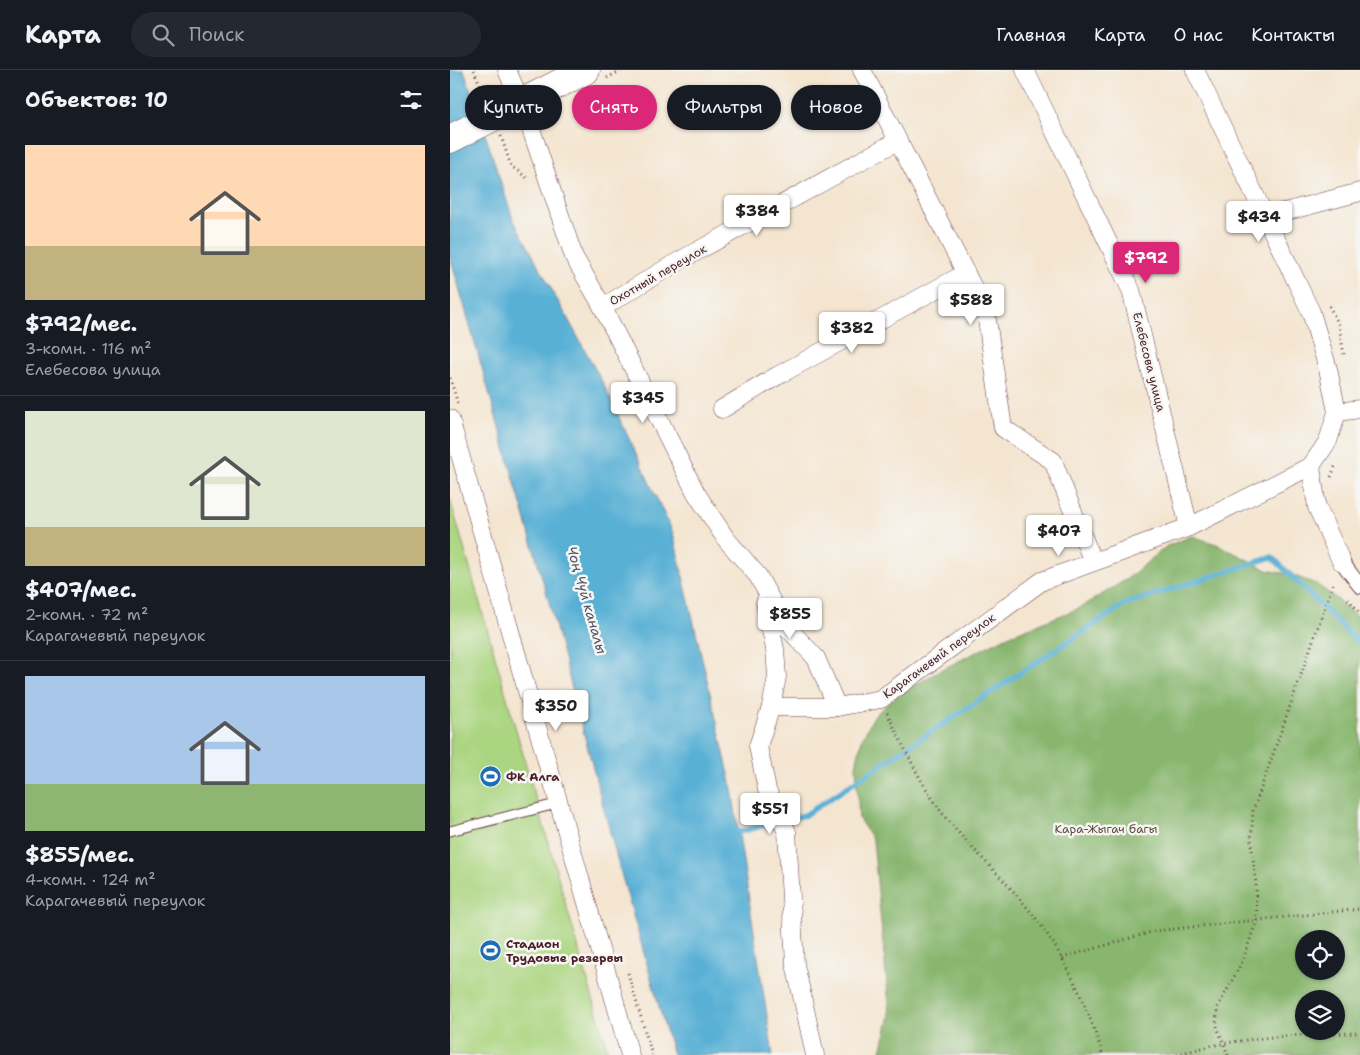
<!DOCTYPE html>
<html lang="ru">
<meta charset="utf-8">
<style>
body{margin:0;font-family:"Shantell Sans",sans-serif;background:#242831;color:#f1f3f6;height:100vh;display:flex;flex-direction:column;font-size:19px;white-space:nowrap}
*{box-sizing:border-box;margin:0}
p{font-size:16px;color:#9ea1a6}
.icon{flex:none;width:28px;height:28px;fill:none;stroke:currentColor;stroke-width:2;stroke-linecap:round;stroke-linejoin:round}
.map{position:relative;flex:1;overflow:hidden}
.panel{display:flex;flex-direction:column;background:#171b24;width:450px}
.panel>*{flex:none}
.banner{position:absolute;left:15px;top:15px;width:475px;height:45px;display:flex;gap:10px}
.tools{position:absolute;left:845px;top:860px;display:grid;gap:10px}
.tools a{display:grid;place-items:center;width:50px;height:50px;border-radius:50%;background:#171b24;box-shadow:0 1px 4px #0004;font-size:25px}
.price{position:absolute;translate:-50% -42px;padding:0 11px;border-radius:5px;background:#fff;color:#222;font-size:16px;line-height:32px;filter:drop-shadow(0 1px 2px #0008)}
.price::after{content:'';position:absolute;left:50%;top:30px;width:15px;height:11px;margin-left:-8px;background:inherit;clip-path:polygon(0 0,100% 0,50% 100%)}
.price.active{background:#db2777;color:#fff}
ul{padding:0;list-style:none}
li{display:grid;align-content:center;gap:10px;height:265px;padding:0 25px}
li+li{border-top:1px solid #363941}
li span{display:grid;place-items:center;height:155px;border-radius:0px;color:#555}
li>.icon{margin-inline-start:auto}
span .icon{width:90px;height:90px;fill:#fffc;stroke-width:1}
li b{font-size:21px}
h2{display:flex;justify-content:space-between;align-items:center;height:60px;padding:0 25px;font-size:21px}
.tag{padding:0 18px;border-radius:22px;background:#171b24;box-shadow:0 1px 4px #0004;font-size:18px;line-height:45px}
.tag.active{background:#db2777;color:#fff}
header{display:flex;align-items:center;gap:30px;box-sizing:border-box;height:70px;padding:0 25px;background:#171b24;border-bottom:1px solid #363941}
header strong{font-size:24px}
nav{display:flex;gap:28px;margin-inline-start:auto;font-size:18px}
.search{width:350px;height:45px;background:#242831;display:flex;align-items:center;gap:12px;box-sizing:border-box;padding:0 18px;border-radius:28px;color:#9ea1a6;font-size:19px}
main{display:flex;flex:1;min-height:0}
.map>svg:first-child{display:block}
.green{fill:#abd580;stroke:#7a7a56}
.forest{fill:#88b66e;stroke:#696a4c;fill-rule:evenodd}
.water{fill:#58b0d5;stroke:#516880}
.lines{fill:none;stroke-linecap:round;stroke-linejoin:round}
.stream{stroke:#58b0d5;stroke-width:5.5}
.service-casing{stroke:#643d44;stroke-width:11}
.pedestrian-casing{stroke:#643d44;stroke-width:16}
.minor-casing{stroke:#643d44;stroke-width:19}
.primary-casing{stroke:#643d44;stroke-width:29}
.path{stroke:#643d44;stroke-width:3;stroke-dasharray:1 4;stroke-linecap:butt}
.service{stroke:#fff;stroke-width:9}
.pedestrian{stroke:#fff;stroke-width:14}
.minor{stroke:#fff;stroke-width:18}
.primary{stroke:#fff;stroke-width:28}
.labels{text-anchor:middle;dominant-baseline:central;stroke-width:5;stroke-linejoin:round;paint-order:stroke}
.street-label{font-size:12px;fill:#4a1f2b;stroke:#f6f6f2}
.poi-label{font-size:12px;font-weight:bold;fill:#4a1f2b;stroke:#f6f6f2;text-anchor:start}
.park-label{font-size:12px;fill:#624c40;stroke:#f6f6f2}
.water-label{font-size:14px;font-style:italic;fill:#4f5266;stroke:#f6f6f2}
</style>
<header>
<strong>Карта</strong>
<div class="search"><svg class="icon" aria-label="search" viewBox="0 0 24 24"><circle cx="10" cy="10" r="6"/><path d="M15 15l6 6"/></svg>Поиск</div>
<nav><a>Главная</a><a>Карта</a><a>О нас</a><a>Контакты</a></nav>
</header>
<main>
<section class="panel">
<h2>Объектов: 10<svg class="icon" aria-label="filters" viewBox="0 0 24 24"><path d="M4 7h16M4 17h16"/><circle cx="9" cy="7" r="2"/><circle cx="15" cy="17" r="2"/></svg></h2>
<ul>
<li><span style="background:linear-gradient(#ffd9b3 65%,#c2b280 0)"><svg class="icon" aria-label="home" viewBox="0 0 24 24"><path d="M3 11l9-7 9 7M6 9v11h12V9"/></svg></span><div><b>$792/мес.</b><p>3-комн. · 116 m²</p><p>Елебесова улица</p></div></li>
<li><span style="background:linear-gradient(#dfe7d0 75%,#c2b280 0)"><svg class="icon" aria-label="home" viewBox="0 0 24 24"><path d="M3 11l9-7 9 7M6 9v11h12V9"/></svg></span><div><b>$407/мес.</b><p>2-комн. · 72 m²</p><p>Карагачевый переулок</p></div></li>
<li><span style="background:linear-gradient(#a9c7e8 70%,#8fb573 0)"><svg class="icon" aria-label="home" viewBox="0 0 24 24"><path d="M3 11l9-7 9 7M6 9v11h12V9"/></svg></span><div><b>$855/мес.</b><p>4-комн. · 124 m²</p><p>Карагачевый переулок</p></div></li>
</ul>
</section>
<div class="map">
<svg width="910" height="985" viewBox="0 0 910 985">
<rect width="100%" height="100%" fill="#f6f6f2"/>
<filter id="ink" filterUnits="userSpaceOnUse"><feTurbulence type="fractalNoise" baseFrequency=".02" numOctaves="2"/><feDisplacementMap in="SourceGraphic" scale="10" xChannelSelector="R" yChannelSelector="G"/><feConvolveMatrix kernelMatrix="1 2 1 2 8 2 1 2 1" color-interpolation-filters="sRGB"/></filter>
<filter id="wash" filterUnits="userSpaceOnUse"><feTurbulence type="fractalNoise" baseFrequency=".0096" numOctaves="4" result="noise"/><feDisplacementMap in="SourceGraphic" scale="20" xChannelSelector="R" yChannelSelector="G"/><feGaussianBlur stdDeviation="1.12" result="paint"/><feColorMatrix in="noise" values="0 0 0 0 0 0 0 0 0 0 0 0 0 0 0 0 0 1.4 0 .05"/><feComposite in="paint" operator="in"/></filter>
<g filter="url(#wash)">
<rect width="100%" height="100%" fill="#f4e5d0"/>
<!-- green -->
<path class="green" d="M0 429 159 985H0Z"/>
<!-- forest -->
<path class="forest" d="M742 466 769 475 817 500 842 505 866 514 887 529 910 549V985H430L440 946 423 770 409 749 406 696 412 669 424 646 444 628 487 602 558 566 630 538 677 509 717 476ZM854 869H886V901H854ZM854 929H886V961H854Z"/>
<!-- water -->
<path class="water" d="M0 0H14L63 149 153 313 223 463 281 713 323 985H223L169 796 99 532 0 186Z"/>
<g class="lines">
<!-- stream -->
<path class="stream" d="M289 762 355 745 675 534 822 487 910 574"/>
</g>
</g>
<g filter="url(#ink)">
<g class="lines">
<defs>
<path id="service" d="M0 761 110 733"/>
<path id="pedestrian" d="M891 491 910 516"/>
<g id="minor">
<path d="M57 0 77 47 124 187 151 234 246 423 276 469 308 506 334 554 366 588 387 637"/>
<path d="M412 0 536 243 553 358 603 391 643 492"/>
<path d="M575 0 681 220 739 457"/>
<path d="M815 147 910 122"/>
<path d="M153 237 222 195 447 71"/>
<path d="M272 339 327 306 516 203"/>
<path d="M887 342 910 339"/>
<path d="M0 349 180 985"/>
<path d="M861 396 867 437 891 491"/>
<path d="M315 532 325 579 327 607 321 637"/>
<path d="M365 985 345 894 337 762 317 720 308 676 321 637H387L431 629 592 511 739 457 861 396 878 371 887 342 878 299 861 242 745 0"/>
</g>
<path id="primary" d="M0 69 136 0"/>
</defs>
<!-- service casing -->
<use href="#service" class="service-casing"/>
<!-- pedestrian casing -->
<use href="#pedestrian" class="pedestrian-casing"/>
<!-- minor casing -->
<use href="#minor" class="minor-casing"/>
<!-- primary casing -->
<use href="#primary" class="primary-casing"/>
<!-- path -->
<g class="path">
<path d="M24 0 34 25"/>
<path d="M157 8 172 0"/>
<path d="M51 66 61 96 77 108"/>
<path d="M879 236 889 255 894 285"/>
<path d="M0 308 8 334"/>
<path d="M881 407 886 394"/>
<path d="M898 529 910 543"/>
<path d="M437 643C455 679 472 718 497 749 523 781 554 808 579 840 614 881 636 934 653 985"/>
<path d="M612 888 705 861 910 839"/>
<path d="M178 903 202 985"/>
<path d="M727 985C781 967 853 964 910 963"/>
<path d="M778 985 766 954 768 937 792 892 807 850 806 814 801 770 803 741 884 511"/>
</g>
<!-- service -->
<use href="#service" class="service"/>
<!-- pedestrian -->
<use href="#pedestrian" class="pedestrian"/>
<!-- minor -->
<use href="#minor" class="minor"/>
<!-- primary -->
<use href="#primary" class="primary"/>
</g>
</g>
<!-- icons -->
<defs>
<symbol id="stadium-disc" viewBox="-11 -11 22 22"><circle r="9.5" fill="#1f6fb2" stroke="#f6f6f2"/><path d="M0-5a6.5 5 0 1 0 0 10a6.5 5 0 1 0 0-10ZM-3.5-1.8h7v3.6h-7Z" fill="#fff"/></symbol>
</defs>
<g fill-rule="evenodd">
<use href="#stadium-disc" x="28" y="694" width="25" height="25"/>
<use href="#stadium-disc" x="28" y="868" width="25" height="25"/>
</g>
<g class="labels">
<!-- street labels -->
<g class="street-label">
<text transform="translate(208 205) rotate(-30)">Охотный переулок</text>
<text transform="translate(699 292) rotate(76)">Елебесова улица</text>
<text transform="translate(489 586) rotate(-36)">Карагачевый переулок</text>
</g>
<!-- poi labels -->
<g class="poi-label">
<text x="56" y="707">ФК Алга</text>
<text x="56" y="874">Стадион<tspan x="56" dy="14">Трудовые резервы</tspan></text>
</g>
<!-- park labels -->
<g class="park-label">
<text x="656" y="759">Кара-Жыгач багы</text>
</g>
<!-- water labels -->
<g class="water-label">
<text transform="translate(137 530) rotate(74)">Чоң Чүй каналы</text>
</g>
</g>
</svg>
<div class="tools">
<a><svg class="icon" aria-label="locate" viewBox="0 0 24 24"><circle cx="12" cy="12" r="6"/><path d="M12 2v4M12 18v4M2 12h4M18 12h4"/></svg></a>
<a><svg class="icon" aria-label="layers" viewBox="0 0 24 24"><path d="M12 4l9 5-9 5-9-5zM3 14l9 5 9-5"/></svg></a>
</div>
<b class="price" style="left:307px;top:167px">$384</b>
<b class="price" style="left:809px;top:173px">$434</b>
<b class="price active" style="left:696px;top:214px">$792</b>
<b class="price" style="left:521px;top:256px">$588</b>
<b class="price" style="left:402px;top:284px">$382</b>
<b class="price" style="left:193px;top:354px">$345</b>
<b class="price" style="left:609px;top:487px">$407</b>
<b class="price" style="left:340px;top:570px">$855</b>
<b class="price" style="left:106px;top:662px">$350</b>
<b class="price" style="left:320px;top:765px">$551</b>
<div class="banner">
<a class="tag">Купить</a>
<a class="tag active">Снять</a>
<a class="tag">Фильтры</a>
<a class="tag">Новое</a>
</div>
</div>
</main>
